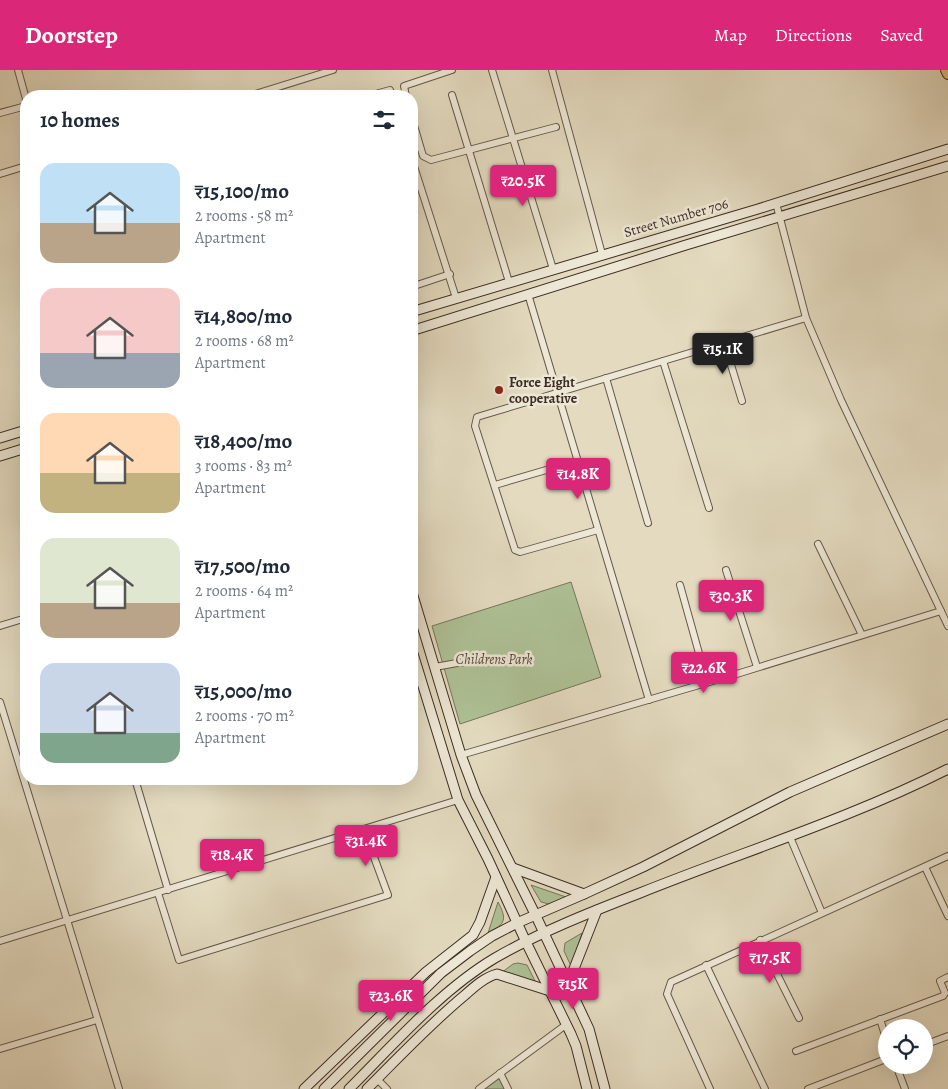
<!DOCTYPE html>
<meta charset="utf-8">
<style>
body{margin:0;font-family:Alegreya,serif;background:#f2f2f3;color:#1f2937;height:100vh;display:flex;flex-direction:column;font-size:19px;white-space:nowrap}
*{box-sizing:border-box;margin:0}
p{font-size:16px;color:#747a83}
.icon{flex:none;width:28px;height:28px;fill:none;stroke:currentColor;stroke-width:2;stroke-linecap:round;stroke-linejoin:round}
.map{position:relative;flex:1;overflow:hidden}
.sheet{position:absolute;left:20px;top:20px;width:398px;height:695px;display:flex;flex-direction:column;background:#fff;border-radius:20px;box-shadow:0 5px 20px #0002}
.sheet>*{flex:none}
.tools{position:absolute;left:878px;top:949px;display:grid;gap:10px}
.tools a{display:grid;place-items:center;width:55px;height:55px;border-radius:50%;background:#fff;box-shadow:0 5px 20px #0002;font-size:25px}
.price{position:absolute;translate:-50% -42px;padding:0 11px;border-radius:5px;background:#db2777;color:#fff;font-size:16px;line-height:32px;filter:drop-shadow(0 1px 2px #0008)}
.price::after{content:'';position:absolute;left:50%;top:30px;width:15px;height:11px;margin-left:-8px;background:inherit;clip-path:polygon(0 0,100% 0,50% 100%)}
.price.current{background:#222;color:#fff}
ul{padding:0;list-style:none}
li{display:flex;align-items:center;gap:15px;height:125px;padding:0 20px}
li span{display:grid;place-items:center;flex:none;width:140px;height:100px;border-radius:15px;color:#555}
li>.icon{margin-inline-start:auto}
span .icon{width:60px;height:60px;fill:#fffc;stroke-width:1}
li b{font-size:21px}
h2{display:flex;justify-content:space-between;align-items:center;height:60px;padding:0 20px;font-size:21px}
header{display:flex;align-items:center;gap:30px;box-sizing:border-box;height:70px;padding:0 25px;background:#db2777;color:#fff}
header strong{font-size:24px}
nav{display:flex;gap:28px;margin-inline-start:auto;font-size:18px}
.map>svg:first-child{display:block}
.green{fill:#aec196;stroke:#75765d}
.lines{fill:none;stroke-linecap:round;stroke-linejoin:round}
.street-casing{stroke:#66584b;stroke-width:8}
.secondary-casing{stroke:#3c2c24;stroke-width:11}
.primary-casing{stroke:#3c2c24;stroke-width:12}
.street{stroke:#ede7d5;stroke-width:6}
.secondary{stroke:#ede7d5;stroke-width:9}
.primary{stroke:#e2bd80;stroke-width:10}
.poi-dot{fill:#8f2418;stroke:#ede7d5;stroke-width:2}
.labels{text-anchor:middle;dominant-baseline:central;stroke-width:5;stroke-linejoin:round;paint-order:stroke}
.street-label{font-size:14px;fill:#3c2c24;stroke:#ede7d5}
.poi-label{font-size:14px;font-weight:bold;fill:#3c2c24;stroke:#ede7d5;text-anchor:start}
.park-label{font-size:14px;font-style:italic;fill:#534a3b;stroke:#ede7d5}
</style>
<header>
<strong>Doorstep</strong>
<nav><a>Map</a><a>Directions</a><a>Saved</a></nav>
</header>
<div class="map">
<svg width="948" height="1019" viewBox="0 0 948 1019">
<rect width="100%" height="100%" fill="#e3dabf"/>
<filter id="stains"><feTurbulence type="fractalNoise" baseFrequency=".004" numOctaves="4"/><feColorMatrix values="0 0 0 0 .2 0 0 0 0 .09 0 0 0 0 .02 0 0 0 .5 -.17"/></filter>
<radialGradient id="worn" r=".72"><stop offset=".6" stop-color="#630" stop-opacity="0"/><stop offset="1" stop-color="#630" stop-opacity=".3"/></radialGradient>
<!-- green -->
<g class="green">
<path d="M571 512 601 607 460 654 432 556Z"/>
<path d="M531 815 566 827 549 834 541 832Z"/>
<path d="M498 832C507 849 506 854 488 863Z"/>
<path d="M582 863 571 896 564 881 565 873Z"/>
<path d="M518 893 527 895 535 911 501 903 513 894Z"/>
<path d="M500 1003 508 1019H482Z"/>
</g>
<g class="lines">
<defs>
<g id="street">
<path d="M18 0 26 29"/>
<path d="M492 0 553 199"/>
<path d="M552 0 602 184"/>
<path d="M452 25 509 212"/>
<path d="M249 26 333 0"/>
<path d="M368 26 390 20 392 26"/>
<path d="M406 26 404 16 452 0"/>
<path d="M0 43 26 36"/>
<path d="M411 45 423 86 431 90 556 57"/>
<path d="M411 87 456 228"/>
<path d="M0 104 26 96"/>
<path d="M776 133 806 248 841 330 948 556"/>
<path d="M411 217 450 204"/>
<path d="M528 224 649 630"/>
<path d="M724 272 742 331"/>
<path d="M663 291 709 438"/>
<path d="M606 308 648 453"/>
<path d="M495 415 577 391"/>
<path d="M598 460 520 482 515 480 475 356 477 347 806 248"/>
<path d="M818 474 862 565"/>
<path d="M726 500 757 597"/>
<path d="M680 515 707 612"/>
<path d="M0 556 26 548"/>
<path d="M435 597 457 593 488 590"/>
<path d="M0 632 119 1019"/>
<path d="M461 685 740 603 941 541"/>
<path d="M135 709 168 820"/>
<path d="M790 767 822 843"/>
<path d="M925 797 948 846"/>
<path d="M158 823 179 890 388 825 364 760"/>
<path d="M760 870 799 948"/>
<path d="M0 871 458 730"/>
<path d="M706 895 765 1019"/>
<path d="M880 949 886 968"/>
<path d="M924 975 948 966"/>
<path d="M0 979 97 950"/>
<path d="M796 981 943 926 945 923 940 911 948 907"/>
<path d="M896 995 905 1019"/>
<path d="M500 1003 508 1019"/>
<path d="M377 1009 387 1019"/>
<path d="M479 1019 567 954"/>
<path d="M710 1019 667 924 671 912 948 786"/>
<path d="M808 1019 886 989"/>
</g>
<g id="secondary">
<path d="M411 242 758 139 948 79"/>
<path d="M411 261 686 175 948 96"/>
<path d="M0 368 26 360"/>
<path d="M0 386 26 378"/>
<path d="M411 519 461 685 476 725 536 846 589 959 605 1019"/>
<path d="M411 577 458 730 488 789 526 872 571 964 576 976 587 1019"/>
<path d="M513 798 584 824"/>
<path d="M568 914 597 840"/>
<path d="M304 1019 426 902 473 865 480 852 496 807"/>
<path d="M324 1019 441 903 470 881 492 866 517 853 584 824 643 797 790 722 948 654"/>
<path d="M349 1019C393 975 441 920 495 888 540 862 591 842 640 823 742 782 849 749 948 699"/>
<path d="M367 1019C399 987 430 954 465 925 474 917 485 907 497 904L550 921"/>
</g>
<path id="primary" d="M946 0 948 4"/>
</defs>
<!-- street casing -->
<use href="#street" class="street-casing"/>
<!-- secondary casing -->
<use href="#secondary" class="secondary-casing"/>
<!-- primary casing -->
<use href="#primary" class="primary-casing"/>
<!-- street -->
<use href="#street" class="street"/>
<!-- secondary -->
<use href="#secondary" class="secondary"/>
<!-- primary -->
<use href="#primary" class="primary"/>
</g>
<!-- markers -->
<circle class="poi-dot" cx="499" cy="320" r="5"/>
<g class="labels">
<!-- street labels -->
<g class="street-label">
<text transform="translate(676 148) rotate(-16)">Street Number 706</text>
</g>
<!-- poi labels -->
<g class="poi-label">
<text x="509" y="312">Force Eight<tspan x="509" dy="16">cooperative</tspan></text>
</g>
<!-- park labels -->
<g class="park-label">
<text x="494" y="589">Childrens Park</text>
</g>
</g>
<rect width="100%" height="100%" filter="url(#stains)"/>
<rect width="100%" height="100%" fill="url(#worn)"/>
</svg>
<div class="tools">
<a><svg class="icon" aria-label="locate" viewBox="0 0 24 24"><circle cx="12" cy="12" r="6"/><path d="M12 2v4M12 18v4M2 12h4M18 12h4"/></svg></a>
</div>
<b class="price" style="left:523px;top:137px">₹20.5K</b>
<b class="price current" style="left:723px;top:305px">₹15.1K</b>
<b class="price" style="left:578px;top:430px">₹14.8K</b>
<b class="price" style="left:731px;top:552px">₹30.3K</b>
<b class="price" style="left:704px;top:624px">₹22.6K</b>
<b class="price" style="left:366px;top:797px">₹31.4K</b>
<b class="price" style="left:232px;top:811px">₹18.4K</b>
<b class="price" style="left:770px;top:914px">₹17.5K</b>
<b class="price" style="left:573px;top:940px">₹15K</b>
<b class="price" style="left:391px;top:952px">₹23.6K</b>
<section class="sheet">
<h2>10 homes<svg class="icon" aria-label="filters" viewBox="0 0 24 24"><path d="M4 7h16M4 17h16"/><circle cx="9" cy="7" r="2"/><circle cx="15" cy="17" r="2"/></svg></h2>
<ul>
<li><span style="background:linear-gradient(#bfe0f5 60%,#b9a48a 0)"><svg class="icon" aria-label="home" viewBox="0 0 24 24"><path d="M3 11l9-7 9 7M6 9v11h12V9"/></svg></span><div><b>₹15,100/mo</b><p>2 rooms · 58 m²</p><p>Apartment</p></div></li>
<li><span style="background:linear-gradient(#f6c9c9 65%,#9aa5b1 0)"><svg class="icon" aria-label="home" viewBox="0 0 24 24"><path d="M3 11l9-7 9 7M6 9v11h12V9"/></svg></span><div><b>₹14,800/mo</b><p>2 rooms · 68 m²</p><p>Apartment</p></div></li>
<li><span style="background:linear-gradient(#ffd9b3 60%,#c2b280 0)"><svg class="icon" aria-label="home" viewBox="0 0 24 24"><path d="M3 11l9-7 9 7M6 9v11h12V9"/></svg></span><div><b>₹18,400/mo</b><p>3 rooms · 83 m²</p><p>Apartment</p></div></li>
<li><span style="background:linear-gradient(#dfe7d0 65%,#b9a48a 0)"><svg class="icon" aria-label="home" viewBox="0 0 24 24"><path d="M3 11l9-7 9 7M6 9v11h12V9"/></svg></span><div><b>₹17,500/mo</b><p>2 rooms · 64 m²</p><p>Apartment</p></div></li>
<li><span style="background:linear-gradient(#c9d6e8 70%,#7fa58c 0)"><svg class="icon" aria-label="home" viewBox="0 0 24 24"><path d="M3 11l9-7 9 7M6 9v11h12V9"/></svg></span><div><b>₹15,000/mo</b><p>2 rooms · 70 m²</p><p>Apartment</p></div></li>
</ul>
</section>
</div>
